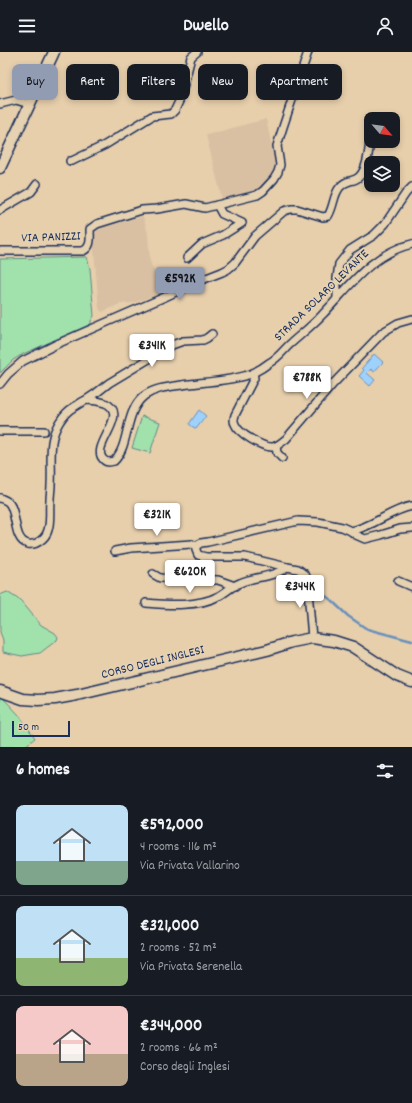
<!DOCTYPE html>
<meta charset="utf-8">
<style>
body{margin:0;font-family:Dekko,sans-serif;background:#242831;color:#f1f3f6;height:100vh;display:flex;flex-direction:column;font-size:15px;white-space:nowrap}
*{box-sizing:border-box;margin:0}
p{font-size:13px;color:#9ea1a6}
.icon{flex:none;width:22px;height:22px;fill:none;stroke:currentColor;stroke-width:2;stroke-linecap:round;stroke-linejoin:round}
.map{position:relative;height:695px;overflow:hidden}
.drawer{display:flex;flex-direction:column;background:#171b24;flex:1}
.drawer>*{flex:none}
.hud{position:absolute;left:12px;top:12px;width:388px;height:36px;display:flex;gap:8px}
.needle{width:26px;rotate:118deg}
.controls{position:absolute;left:364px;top:60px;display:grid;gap:8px}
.controls a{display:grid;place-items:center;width:36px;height:36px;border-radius:8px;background:#171b24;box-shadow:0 2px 6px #0003;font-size:20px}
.scale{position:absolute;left:12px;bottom:10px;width:58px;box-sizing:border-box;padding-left:4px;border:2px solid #1b2f5e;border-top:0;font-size:11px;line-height:14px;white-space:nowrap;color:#1b2f5e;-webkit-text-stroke:3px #e6d2b0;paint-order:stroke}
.price{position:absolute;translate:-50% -34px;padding:0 9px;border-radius:4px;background:#fff;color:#222;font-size:13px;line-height:26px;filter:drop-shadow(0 1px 2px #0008)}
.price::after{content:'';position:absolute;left:50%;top:24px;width:12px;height:9px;margin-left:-6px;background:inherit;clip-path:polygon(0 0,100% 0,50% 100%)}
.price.selected{background:#919bb2;color:#111}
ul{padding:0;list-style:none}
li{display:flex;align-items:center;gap:12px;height:100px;padding:0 16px}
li+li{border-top:1px solid #363941}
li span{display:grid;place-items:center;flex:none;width:112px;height:80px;border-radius:8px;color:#555}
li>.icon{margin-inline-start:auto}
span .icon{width:48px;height:48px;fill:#fffc;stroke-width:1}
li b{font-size:17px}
h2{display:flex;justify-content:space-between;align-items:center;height:48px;padding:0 16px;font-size:17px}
.chip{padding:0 14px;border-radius:8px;background:#171b24;box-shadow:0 2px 6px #0003;font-size:14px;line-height:36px}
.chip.selected{background:#919bb2;color:#111}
header{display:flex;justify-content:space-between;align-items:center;height:52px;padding:0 16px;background:#171b24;font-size:18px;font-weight:700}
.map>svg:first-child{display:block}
.built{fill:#d9c0a3}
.green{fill:#a1e2ac;stroke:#5e8885}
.water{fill:#9ed1fb;stroke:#6a90bc}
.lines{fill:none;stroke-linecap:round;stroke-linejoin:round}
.stream{stroke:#6a90bc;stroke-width:2.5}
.street-casing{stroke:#1b2f5e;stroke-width:10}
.secondary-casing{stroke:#1b2f5e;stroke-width:13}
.street{stroke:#e6d2b0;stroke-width:7}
.secondary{stroke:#e6d2b0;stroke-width:10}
.labels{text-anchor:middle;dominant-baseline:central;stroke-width:3.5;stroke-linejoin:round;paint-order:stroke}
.street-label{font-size:13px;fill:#1b2f5e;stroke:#e6d2b0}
</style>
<header><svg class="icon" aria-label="menu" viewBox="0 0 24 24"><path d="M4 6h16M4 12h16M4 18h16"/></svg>Dwello<svg class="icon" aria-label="person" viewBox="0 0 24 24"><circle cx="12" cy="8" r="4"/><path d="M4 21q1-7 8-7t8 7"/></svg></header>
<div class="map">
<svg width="412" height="695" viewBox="0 0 412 695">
<rect width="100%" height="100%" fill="#e7cfac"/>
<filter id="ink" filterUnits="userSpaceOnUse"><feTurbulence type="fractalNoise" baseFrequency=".025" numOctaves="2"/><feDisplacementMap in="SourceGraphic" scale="8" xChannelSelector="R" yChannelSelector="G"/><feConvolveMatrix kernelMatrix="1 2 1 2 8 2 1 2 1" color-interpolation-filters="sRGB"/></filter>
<g filter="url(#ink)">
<!-- built -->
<g class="built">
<path d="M266 67 274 104 275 118 268 130 257 139 222 147 206 83Z"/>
<path d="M143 164 148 182 150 209 155 222 160 242 133 251 120 252 102 260 99 257 94 198 93 188 96 178 102 175 116 171Z"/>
</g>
<!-- green -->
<g class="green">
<path d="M87 205 90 217 94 264 91 269V272L23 302 13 308 0 321V207Z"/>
<path d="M142 364 160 370 150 401 132 396Z"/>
<path d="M7 540 21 549 41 573 55 581 58 585 57 588 40 601 22 604 3 600V588L0 580V543Z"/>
<path d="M0 645 3 646 19 663 35 686 24 695H0Z"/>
</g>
<!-- water -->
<g class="water">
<path d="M374 302 383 310 374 320 371 317 367 321 375 328 370 334 359 324 364 318 362 316Z"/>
<path d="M199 358 206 364 196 377 189 372Z"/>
</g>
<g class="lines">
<!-- stream -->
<path class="stream" d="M318 538 331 548 348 564 367 577 412 589"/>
<defs>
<g id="street">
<path d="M0 52 16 48 29 52"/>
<path d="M70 109H72L105 93 152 64 171 62 175 58 181 45 191 5 197 0"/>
<path d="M0 158 31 140 37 132"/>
<path d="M0 199H83C92 195 90 186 90 177L97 172 142 158 157 157 186 152 205 156 257 143 263 139 274 127 278 120 280 113 277 94 283 75 308 0"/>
<path d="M187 206 202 192 223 183 242 171 222 162 217 153"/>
<path d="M337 247V226L339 212 350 198 374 183 385 172 406 141 412 135"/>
<path d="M253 321 254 326 252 330 235 363C234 366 233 369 235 372 238 381 263 396 273 395 278 394 282 390 286 387L333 332 383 280 398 271 412 267"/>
<path d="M0 332 8 322 23 309 57 292 167 244 199 229 222 220 228 217 235 211 255 184 284 159 291 157H297L323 165 328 164C334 155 333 143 340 135 346 128 350 130 356 127 368 121 369 95 371 83"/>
<path d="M86 348 95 342 109 331 172 293 183 289 203 288 207 286 212 282"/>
<path d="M0 379H44"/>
<path d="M276 394 277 401 282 406"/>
<path d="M0 446C2 447 6 448 8 450 18 459 12 488 28 492 36 494 46 486 48 478 51 469 49 457 50 448 50 443 51 438 51 433 52 418 50 404 52 390 54 377 62 362 74 355 78 353 82 349 87 348 93 348 99 349 105 351 131 362 90 394 103 407 106 411 110 410 114 409 130 394 124 360 144 344 155 336 168 335 182 333 203 330 234 329 253 321 259 318 264 315 269 311 277 307 283 299 289 293 300 283 313 273 323 262 351 233 371 202 412 192"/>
<path d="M351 479C373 475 390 458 412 454"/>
<path d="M115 499 131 496 192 492 196 494"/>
<path d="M153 522 160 526 218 528 235 534"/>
<path d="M398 529 412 535"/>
<path d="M146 551C169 553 198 555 219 544 226 540 232 534 240 531 255 524 273 526 287 515"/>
<path d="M312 586 307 527 305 522 298 517 287 515 245 505H206L198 503 196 498V494L201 491 208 490 298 469 318 470 342 475 351 479 356 483 365 487 381 483 400 477 412 476"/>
</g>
<g id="secondary">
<path d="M0 116 54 0"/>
<path d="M0 639 23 647 38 648 55 647 77 643 267 598 292 590 312 586 334 589 353 595 397 624 412 630"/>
</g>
</defs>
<!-- street casing -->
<use href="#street" class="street-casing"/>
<!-- secondary casing -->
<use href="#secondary" class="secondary-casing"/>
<!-- street -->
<use href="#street" class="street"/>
<!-- secondary -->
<use href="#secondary" class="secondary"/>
</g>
</g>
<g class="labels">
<!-- street labels -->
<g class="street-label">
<text transform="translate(51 186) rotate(-2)">VIA PANIZZI</text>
<text transform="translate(322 244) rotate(-44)">STRADA SOLARO LEVANTE</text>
<text transform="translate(153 611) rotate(-14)">CORSO DEGLI INGLESI</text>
</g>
</g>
</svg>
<div class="controls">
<a><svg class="needle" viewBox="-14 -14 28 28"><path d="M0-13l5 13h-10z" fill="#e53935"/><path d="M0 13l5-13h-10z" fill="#9ea1a6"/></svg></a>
<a><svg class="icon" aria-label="layers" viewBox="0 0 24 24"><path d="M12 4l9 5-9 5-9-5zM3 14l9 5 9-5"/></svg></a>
</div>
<div class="scale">50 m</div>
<b class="price selected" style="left:180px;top:249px">€592K</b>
<b class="price" style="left:152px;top:316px">€341K</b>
<b class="price" style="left:307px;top:348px">€788K</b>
<b class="price" style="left:157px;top:485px">€321K</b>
<b class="price" style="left:190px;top:542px">€620K</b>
<b class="price" style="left:300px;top:557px">€344K</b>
<div class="hud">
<a class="chip selected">Buy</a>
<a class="chip">Rent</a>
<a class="chip">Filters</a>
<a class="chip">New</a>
<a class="chip">Apartment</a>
</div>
</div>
<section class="drawer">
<h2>6 homes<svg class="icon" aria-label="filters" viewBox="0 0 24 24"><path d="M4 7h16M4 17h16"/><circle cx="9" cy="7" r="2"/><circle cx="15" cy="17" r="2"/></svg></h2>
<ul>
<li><span style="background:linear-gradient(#bfe0f5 70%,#7fa58c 0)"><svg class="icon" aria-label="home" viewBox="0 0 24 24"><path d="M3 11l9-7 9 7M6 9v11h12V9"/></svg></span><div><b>€592,000</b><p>4 rooms · 116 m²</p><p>Via Privata Vallarino</p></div></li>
<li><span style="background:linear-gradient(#bfe0f5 65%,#8fb573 0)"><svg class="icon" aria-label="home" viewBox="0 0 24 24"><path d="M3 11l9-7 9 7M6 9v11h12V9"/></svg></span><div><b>€321,000</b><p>2 rooms · 52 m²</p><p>Via Privata Serenella</p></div></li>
<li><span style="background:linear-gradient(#f6c9c9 60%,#b9a48a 0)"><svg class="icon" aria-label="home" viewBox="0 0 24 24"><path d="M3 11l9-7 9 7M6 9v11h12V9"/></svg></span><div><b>€344,000</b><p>2 rooms · 66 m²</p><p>Corso degli Inglesi</p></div></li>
</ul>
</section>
